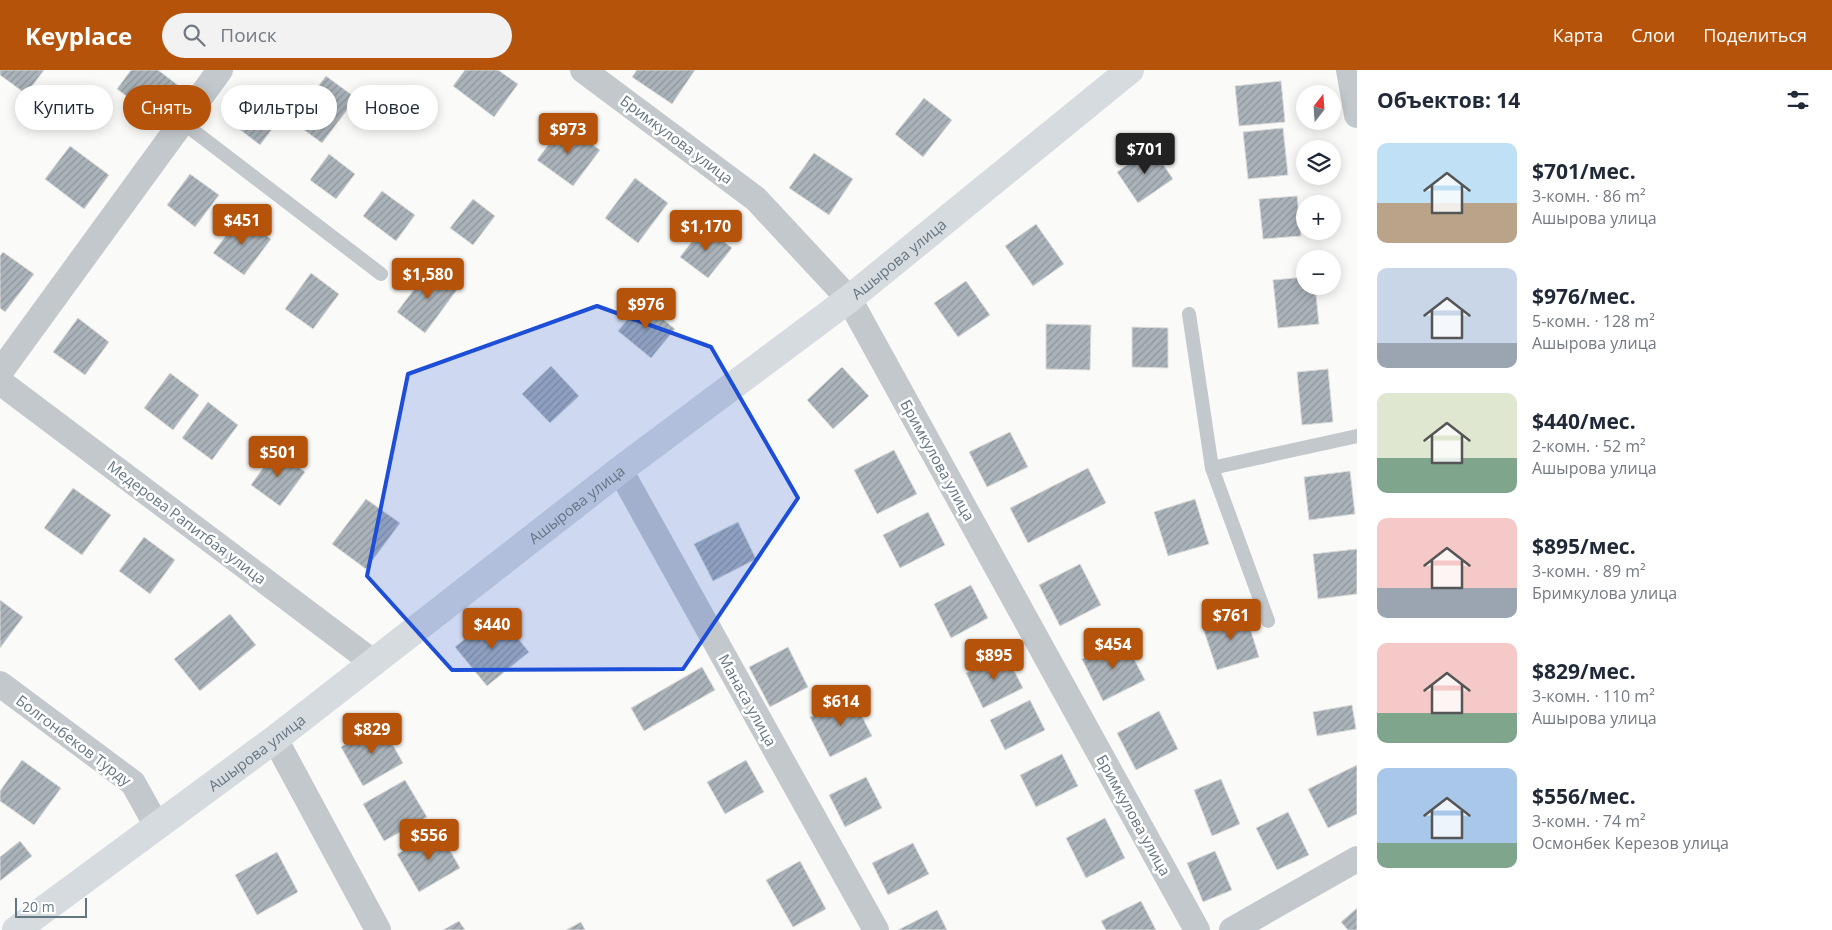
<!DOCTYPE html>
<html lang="ru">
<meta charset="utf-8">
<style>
body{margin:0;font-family:"Open Sans",sans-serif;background:#f2f2f3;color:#1f2937;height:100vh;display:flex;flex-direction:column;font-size:19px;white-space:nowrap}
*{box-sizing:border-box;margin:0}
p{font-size:16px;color:#747a83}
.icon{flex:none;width:28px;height:28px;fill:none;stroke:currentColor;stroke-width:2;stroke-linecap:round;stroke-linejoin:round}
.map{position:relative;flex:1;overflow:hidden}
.panel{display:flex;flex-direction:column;background:#fff;width:475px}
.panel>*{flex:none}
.top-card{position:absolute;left:15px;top:15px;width:475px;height:45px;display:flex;gap:10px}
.needle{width:32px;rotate:17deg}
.fabs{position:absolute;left:1296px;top:15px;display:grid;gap:10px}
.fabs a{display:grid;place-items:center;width:45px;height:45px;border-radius:50%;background:#fff;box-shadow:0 2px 12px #0003;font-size:25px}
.scale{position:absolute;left:15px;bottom:12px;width:72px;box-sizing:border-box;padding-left:5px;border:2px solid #657683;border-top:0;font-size:14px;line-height:18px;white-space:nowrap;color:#657683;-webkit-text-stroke:4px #fff;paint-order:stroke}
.price{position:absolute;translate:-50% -42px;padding:0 11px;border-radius:5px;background:#b45309;color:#fff;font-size:16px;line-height:32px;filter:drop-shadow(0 1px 2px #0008)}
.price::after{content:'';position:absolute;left:50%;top:30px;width:15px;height:11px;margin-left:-8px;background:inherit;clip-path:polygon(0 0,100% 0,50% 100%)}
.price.current{background:#222;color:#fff}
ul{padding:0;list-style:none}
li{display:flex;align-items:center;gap:15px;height:125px;padding:0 20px}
li span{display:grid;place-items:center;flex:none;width:140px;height:100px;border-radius:10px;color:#555}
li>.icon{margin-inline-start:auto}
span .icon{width:60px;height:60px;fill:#fffc;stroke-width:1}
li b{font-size:21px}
h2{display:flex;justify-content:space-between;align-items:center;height:60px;padding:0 20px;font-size:21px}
.pill{padding:0 18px;border-radius:22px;background:#fff;box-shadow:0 2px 12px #0003;font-size:18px;line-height:45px}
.pill.current{background:#b45309;color:#fff}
header{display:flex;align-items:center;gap:30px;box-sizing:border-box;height:70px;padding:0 25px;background:#b45309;color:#fff}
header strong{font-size:24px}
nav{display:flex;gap:28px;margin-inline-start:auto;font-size:18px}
.search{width:350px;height:45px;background:#f2f2f3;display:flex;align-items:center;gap:12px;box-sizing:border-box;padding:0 18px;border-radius:28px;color:#747a83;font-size:19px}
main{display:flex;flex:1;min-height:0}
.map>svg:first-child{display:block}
.building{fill:url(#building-hatch);stroke:#dcdcda}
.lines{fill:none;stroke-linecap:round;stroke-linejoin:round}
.lane{stroke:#c3c8cc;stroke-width:14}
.street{stroke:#c3c8cc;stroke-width:26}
.secondary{stroke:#d6dbdf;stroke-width:28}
.marked{fill:#1d4ed8;fill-opacity:0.2;stroke:#1d4ed8;stroke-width:4;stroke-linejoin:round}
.labels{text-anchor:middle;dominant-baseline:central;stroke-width:5;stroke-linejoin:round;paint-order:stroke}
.street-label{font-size:15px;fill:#657683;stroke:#fff}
</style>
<header>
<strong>Keyplace</strong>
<div class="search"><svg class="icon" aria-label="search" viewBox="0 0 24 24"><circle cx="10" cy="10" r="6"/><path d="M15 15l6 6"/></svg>Поиск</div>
<nav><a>Карта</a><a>Слои</a><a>Поделиться</a></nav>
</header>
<main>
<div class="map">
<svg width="1357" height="860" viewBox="0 0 1357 860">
<defs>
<pattern id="building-hatch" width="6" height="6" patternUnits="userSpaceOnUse" patternTransform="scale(1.25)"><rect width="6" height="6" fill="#aab3b9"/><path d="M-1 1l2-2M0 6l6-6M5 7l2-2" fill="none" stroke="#8e969c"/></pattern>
</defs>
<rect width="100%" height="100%" fill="#fafaf8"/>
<!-- building -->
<g class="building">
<path d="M0 0H44L26 24 0 5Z"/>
<path d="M131 0H158L179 16 156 48 117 19Z"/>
<path d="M465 0H498L518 14 494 47 453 16Z"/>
<path d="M637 0H695L672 34 632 7Z"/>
<path d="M326 6 356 28 322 73 292 51Z"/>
<path d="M1281 11 1285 52 1239 56 1235 16Z"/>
<path d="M253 20 284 43 260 75 230 52Z"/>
<path d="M924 28 952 50 923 87 895 64Z"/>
<path d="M564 54 600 80 573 116 537 90Z"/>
<path d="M1283 58 1288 105 1248 109 1243 62Z"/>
<path d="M70 76 109 105 84 139 45 109Z"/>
<path d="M1152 78 1173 109 1138 133 1117 102Z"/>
<path d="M814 83 853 109 829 145 789 118Z"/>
<path d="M329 84 355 104 336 129 310 110Z"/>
<path d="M190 104 219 125 195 157 167 135Z"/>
<path d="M635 108 668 133 638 173 605 148Z"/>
<path d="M382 121 415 145 396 171 363 146Z"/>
<path d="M1297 126 1301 166 1263 169 1259 129Z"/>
<path d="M473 129 495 146 473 175 450 158Z"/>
<path d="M240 147 271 169 244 205 213 183Z"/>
<path d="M1036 154 1064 194 1033 216 1005 176Z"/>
<path d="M704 156 732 178 708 208 680 187Z"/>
<path d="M3 182 34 204 5 242 0 238V186Z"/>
<path d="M431 197 459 217 425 263 397 242Z"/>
<path d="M311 203 339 224 313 259 285 239Z"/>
<path d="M1305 207V216H1315L1319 254 1278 258 1273 210Z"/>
<path d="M966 211 990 245 958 267 934 233Z"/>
<path d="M642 232 675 259 651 288 618 261Z"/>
<path d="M78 248 109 272 85 305 53 282Z"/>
<path d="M1046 254 1091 255 1090 300 1046 299Z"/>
<path d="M1132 257 1168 258V298L1132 297Z"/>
<path d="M551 296 579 326 550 353 522 324Z"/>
<path d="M842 297 869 326 833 359 807 330Z"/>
<path d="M1328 299 1333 352 1302 355 1297 302Z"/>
<path d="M170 303 199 325 173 360 144 338Z"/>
<path d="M208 332 238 355 212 390 182 368Z"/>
<path d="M1010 362 1028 397 987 417 969 382Z"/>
<path d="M276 380 305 402 280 436 251 415Z"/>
<path d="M894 380 917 424 877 444 854 400Z"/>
<path d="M1088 398 1106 433 1028 473 1010 438Z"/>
<path d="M1350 401 1355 444 1309 450 1304 407Z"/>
<path d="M73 418 111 445 82 485 44 458Z"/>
<path d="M366 429 400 453 366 499 332 474Z"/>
<path d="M1195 429 1209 474 1168 486 1154 442Z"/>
<path d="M928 442 945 475 900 498 883 465Z"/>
<path d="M738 452 756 489 713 511 694 474Z"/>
<path d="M144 467 175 490 150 524 119 501Z"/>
<path d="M1357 479V524L1318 529 1313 484Z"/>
<path d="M1080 494 1101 535 1060 556 1039 515Z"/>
<path d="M971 515 988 548 951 568 934 534Z"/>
<path d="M0 530 23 547 0 578Z"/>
<path d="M1245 542 1259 587 1217 600 1202 555Z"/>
<path d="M497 543 529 582 487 616 455 577Z"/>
<path d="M230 544 256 575 200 621 174 589Z"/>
<path d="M1123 568 1145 610 1103 631 1082 589Z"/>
<path d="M788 577 808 617 770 637 749 597Z"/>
<path d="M1005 583 1023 618 983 638 966 603Z"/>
<path d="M702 597 715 620 644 661 631 638Z"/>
<path d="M852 627 872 666 830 687 810 647Z"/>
<path d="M1030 630 1045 660 1005 680 990 650Z"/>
<path d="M1352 635 1356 659 1317 666 1313 642Z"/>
<path d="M1159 641 1178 679 1136 700 1117 663Z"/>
<path d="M381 654 403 693 363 716 341 677Z"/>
<path d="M1062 684 1078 716 1036 737 1020 705Z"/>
<path d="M22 690 61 718 34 755 0 731V721Z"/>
<path d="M746 690 764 722 725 744 707 712Z"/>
<path d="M1357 695V744L1328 758 1308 719Z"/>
<path d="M866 707 882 738 845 757 829 725Z"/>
<path d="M1221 709 1240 754 1212 766 1194 720Z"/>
<path d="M405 710 427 747 384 771 363 734Z"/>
<path d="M1288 742 1309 785 1277 800 1256 758Z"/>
<path d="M1105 748 1125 788 1086 808 1066 768Z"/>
<path d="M439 761 460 798 419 822 397 784Z"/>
<path d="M20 771 32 786 0 811V787Z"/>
<path d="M913 773 929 804 888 825 872 793Z"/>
<path d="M1215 781 1232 820 1203 832 1187 793Z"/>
<path d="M277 782 298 822 257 845 235 805Z"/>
<path d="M800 791 826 839 793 857 766 810Z"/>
<path d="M1141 831 1156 860H1106L1101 851Z"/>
<path d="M1357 838V860H1348L1341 852Z"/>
<path d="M937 840 947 860H898Z"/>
<path d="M459 851 465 860H443Z"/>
<path d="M581 852 585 860H566Z"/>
</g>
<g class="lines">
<!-- lane -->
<g class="lane">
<path d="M182 52 381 204"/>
<path d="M1189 244 1212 398 1268 551"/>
<path d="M1212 398 1357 366"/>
</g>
<!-- street -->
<g class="street">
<path d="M583 0 756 129 849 229 1197 860"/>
<path d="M1349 0 1357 45"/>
<path d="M0 302 220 0"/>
<path d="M0 312 374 593"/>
<path d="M620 400 876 860"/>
<path d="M0 614 133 713 157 756"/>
<path d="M275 669 378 860"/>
<path d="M1232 860 1357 789"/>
</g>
<!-- secondary -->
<path class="secondary" id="s1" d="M16 860 275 669 620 400 849 229 1130 0"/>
</g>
<!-- marked area -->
<path class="marked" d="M597 236 711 277 798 428 683 599 452 600 367 506 408 304Z"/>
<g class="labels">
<!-- street labels -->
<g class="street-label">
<text transform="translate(677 69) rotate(37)">Бримкулова улица</text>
<text stroke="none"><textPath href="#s1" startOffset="1109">Ашырова улица</textPath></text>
<text transform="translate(938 390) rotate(61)">Бримкулова улица</text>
<text stroke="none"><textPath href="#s1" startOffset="704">Ашырова улица</textPath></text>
<text transform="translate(187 452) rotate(37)">Медерова Рапитбая улица</text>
<text transform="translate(748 630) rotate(61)">Манаса улица</text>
<text transform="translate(74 670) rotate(37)">Болгонбеков Турду</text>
<text stroke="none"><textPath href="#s1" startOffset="299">Ашырова улица</textPath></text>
<text transform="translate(1134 745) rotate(61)">Бримкулова улица</text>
</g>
</g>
</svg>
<div class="fabs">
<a><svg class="needle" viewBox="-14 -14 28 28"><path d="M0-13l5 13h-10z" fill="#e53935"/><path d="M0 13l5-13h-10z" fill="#747a83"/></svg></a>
<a><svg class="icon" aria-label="layers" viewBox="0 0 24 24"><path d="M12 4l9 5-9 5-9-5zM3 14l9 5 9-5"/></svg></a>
<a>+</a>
<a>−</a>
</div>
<div class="scale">20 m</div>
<b class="price" style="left:568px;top:85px">$973</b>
<b class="price current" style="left:1145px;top:105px">$701</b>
<b class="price" style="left:242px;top:176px">$451</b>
<b class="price" style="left:706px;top:182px">$1,170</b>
<b class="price" style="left:428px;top:230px">$1,580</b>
<b class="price" style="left:646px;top:260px">$976</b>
<b class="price" style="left:278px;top:408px">$501</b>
<b class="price" style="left:1231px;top:571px">$761</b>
<b class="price" style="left:492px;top:580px">$440</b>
<b class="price" style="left:1113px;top:600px">$454</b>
<b class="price" style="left:994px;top:611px">$895</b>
<b class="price" style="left:841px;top:657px">$614</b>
<b class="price" style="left:372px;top:685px">$829</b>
<b class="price" style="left:429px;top:791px">$556</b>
<div class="top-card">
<a class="pill">Купить</a>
<a class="pill current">Снять</a>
<a class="pill">Фильтры</a>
<a class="pill">Новое</a>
</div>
</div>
<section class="panel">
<h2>Объектов: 14<svg class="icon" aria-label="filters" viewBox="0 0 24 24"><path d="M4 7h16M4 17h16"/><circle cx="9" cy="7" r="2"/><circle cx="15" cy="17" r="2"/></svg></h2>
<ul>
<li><span style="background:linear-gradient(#bfe0f5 60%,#b9a48a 0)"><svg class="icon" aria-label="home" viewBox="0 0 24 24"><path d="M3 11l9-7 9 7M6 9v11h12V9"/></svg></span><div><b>$701/мес.</b><p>3-комн. · 86 m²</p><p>Ашырова улица</p></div></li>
<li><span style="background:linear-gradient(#c9d6e8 75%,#9aa5b1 0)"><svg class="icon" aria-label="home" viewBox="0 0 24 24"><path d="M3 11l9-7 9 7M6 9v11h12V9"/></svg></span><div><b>$976/мес.</b><p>5-комн. · 128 m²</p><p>Ашырова улица</p></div></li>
<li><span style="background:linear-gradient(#dfe7d0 65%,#7fa58c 0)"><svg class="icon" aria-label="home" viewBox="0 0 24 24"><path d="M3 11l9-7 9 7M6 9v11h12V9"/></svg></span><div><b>$440/мес.</b><p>2-комн. · 52 m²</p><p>Ашырова улица</p></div></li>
<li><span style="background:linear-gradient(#f6c9c9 70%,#9aa5b1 0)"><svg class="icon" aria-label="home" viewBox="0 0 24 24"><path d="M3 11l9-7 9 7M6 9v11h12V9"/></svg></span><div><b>$895/мес.</b><p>3-комн. · 89 m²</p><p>Бримкулова улица</p></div></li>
<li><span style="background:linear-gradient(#f6c9c9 70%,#7fa58c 0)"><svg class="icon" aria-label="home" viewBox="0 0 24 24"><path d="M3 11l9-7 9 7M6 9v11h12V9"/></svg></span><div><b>$829/мес.</b><p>3-комн. · 110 m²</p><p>Ашырова улица</p></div></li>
<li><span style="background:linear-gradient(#a9c7e8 75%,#7fa58c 0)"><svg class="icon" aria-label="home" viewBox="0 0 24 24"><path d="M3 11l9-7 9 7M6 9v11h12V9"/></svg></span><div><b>$556/мес.</b><p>3-комн. · 74 m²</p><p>Осмонбек Керезов улица</p></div></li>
</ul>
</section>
</main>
